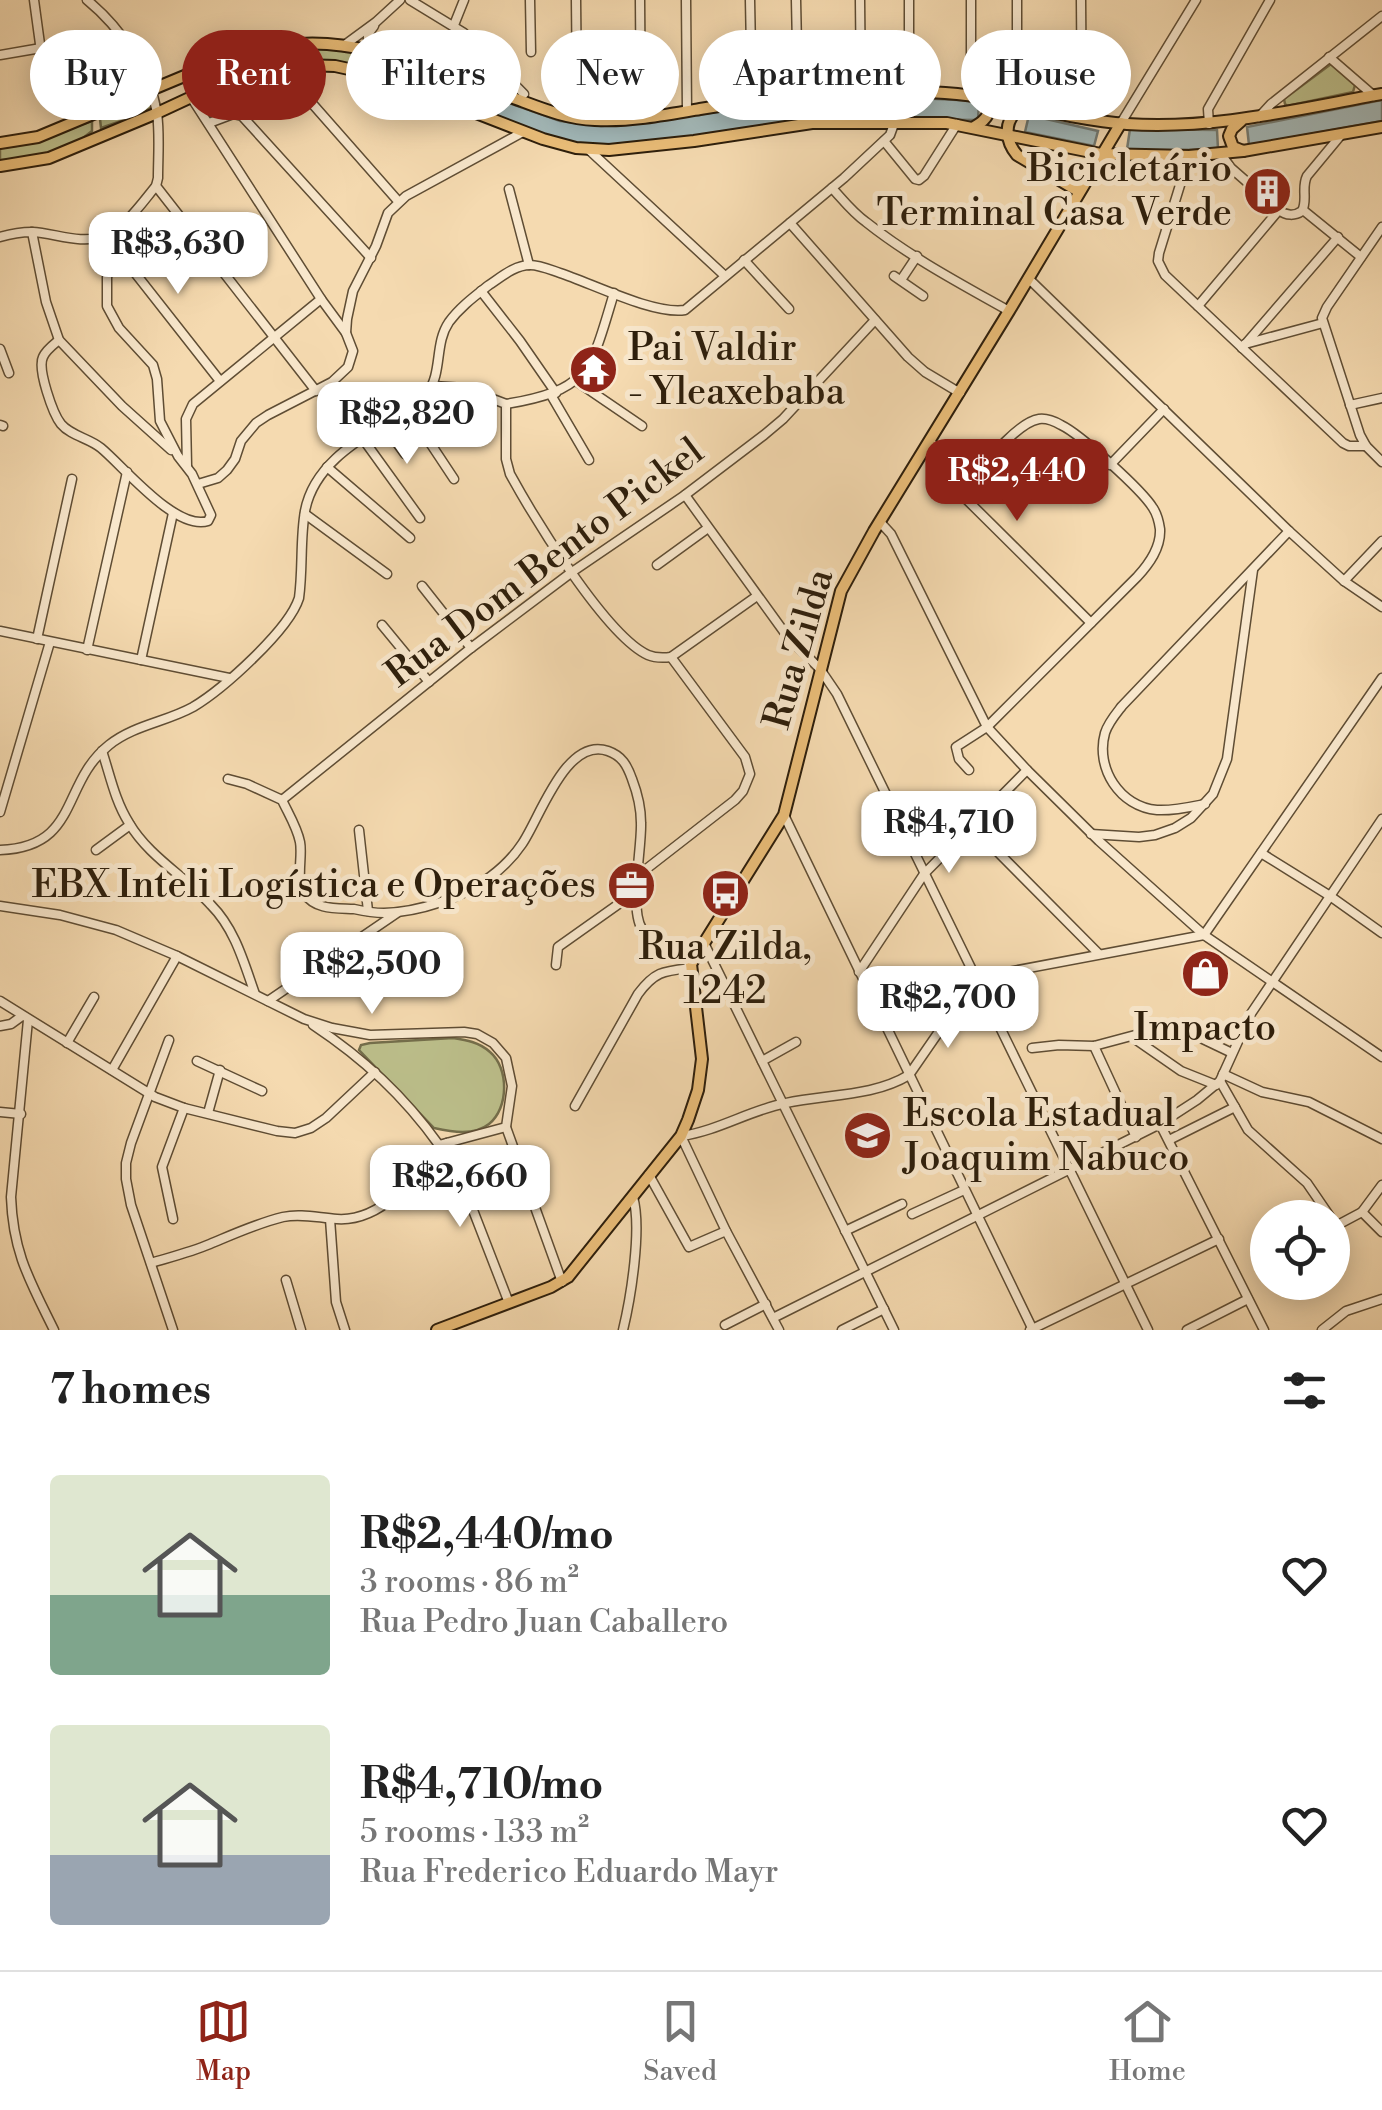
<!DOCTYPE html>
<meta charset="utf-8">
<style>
body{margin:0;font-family:"Libre Bodoni",serif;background:#f6f6f6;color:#222;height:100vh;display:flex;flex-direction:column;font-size:38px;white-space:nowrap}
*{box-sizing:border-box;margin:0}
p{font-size:32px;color:#767676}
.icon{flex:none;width:55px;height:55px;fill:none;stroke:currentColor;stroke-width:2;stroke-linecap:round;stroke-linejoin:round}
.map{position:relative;height:1330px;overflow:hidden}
.sheet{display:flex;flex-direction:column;background:#fff;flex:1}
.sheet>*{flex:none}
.top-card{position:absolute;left:30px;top:30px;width:1322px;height:90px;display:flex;gap:20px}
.fabs{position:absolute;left:1250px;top:1200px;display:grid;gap:20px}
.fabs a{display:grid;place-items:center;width:100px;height:100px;border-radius:50%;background:#fff;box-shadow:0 5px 25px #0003;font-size:50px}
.price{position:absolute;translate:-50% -85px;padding:0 22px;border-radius:20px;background:#fff;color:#222;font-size:32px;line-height:65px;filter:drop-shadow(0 2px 5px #0008)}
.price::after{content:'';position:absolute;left:50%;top:60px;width:30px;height:22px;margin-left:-15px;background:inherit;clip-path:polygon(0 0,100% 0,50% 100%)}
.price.selected{background:#8f2418;color:#fff}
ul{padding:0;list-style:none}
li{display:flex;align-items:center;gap:30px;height:250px;padding:0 50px}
li span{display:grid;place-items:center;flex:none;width:280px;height:200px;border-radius:10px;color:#555}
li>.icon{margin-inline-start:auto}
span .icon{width:120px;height:120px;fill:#fffc;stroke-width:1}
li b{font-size:42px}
h2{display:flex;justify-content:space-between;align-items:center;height:120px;padding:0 50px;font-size:42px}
.chip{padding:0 35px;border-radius:45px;background:#fff;box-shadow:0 5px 25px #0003;font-size:35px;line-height:90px}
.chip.selected{background:#8f2418;color:#fff}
.dock{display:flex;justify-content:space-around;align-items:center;height:140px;border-top:2px solid #e0e0e0;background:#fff;font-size:28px;color:#767676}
.dock a{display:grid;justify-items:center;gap:5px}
.dock .selected{color:#8f2418}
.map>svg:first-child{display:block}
.green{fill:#bcbf8b;stroke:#746e4b;stroke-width:2.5}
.water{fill:#a2b7b7;stroke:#737a72;stroke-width:2.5}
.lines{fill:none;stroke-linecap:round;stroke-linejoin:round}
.minor-casing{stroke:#5f4d34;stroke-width:11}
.major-casing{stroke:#2d1e0b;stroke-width:14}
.minor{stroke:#f8e7cc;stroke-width:8}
.major{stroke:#eabd78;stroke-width:10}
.labels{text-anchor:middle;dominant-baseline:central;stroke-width:10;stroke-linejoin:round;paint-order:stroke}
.poi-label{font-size:38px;fill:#2d1e0b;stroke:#f8e7cc;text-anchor:end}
.street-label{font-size:38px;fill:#2d1e0b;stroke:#f8e7cc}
</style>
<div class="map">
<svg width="1382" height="1330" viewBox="0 0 1382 1330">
<rect width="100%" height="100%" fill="#f5dab0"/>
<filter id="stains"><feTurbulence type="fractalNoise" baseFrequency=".002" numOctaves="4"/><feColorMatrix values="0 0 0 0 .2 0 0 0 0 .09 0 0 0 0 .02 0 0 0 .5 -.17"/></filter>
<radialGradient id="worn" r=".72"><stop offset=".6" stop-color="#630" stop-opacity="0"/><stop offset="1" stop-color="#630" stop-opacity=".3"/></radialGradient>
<!-- green -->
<g class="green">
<path d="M340 47 429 72 469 89 464 107 327 61 222 80 217 79 213 71 214 68 271 49Z"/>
<path d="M1331 64 1355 85 1353 92 1287 106 1285 104 1284 99Z"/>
<path d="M131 71 139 88 96 106 93 101Z"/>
<path d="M232 86 242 109 209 118 200 100Z"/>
<path d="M149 93 152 107 141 114 101 128 100 119 104 113Z"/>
<path d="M92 121V131C69 152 30 160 0 160V146H16Z"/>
<path d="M453 1038C466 1040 479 1042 490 1052 509 1068 509 1108 489 1124 474 1136 452 1132 434 1128L359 1050 361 1045 370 1043Z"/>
</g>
<!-- water -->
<g class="water">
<path d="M469 89 560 121 601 126 631 124 810 99 894 97 979 101 978 120 895 119 629 146 564 143 464 107Z"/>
<path d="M1382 100V121L1249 145 1247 127Z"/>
<path d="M1029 115 1098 131 1094 146 1025 132Z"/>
<path d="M1130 129 1217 130 1218 149 1142 151 1127 149Z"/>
</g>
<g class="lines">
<defs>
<g id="minor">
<path d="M34 0 43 66 50 76 76 98C97 100 119 69 133 54"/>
<path d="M87 0C120 27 150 70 157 113 160 134 158 157 158 178L156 186 316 391"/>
<path d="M410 0 464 33 524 94"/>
<path d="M530 0 531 52"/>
<path d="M576 0 577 91"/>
<path d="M640 0 641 118"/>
<path d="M686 0 687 111"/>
<path d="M750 0 752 101"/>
<path d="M796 0 798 94"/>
<path d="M860 0 861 92"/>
<path d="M909 0V92"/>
<path d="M1017 0V105"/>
<path d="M1081 0 1082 118"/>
<path d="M454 25 464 0"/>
<path d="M346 44 376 22 400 0"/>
<path d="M368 49V34L374 26"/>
<path d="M0 55 41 48"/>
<path d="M1329 57 1374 96"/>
<path d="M280 67 398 201"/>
<path d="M971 96V0"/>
<path d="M191 97 321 299 346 333"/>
<path d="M1259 117 1271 104 1382 16"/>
<path d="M209 123 233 114 242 116 371 258"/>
<path d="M1121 123 1196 0"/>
<path d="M1209 124 1208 109 1270 0"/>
<path d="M884 141 915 179 919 180 924 176 957 124"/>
<path d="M588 149 725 276"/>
<path d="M1221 154 1231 168 1279 210C1286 216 1295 216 1302 211 1308 200 1301 188 1307 176L1341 135"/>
<path d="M1189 156 1159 253 1158 261 1165 275 1343 443 1349 446H1366"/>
<path d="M832 188C843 200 853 213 866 222 910 257 961 284 1009 311"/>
<path d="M509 189 529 265"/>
<path d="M1303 210 1361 257"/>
<path d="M790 223 908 357 925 372 960 393"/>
<path d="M1382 227 1327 307 1322 318 1360 435 1366 446 1382 462"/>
<path d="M32 232 46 302 59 340 122 406 171 450"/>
<path d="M106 236 220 381"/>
<path d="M0 237C10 234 21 232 32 232 55 233 81 245 104 236 125 228 141 204 156 186"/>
<path d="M744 260 789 309"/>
<path d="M894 276 923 296"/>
<path d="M1028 278 1289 531 1344 581 1382 607"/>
<path d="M901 280 917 256"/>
<path d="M481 291 520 341 556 393"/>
<path d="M1198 306 1279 210"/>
<path d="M59 340C53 345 46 350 43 357 37 369 53 414 61 424 71 436 89 438 101 448 125 468 176 531 208 521L211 515 192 474 178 456 160 421 157 379 153 365 119 328 107 306V277L116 250"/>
<path d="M1245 344 1323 323"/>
<path d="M1242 348 1338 237"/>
<path d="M0 349 9 373"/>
<path d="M576 381 642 426"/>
<path d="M433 386 464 388 506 404V459L510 474C533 516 606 636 648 655 655 658 663 658 671 657L757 596"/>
<path d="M551 395 589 460"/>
<path d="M506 404C591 390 591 369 614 293"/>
<path d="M1350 405 1382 398"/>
<path d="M407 408 454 479"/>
<path d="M0 425 3 426"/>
<path d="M384 425 405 454"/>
<path d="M363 439 420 518"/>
<path d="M930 442 938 449 965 498 1091 623"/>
<path d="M1110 465 1164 409"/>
<path d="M187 466 186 419 193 404 321 299"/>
<path d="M327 467 410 538"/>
<path d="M198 484 218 478 227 470 235 459 241 441 256 423 268 415 332 382 348 367 353 351 346 333 347 319 353 291 376 246 388 213 406 196 523 132"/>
<path d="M961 493C978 474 1014 423 1039 419 1046 418 1054 421 1061 425 1080 434 1142 490 1153 508 1157 514 1159 522 1160 529 1161 548 1149 564 1137 577L987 727 956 747 959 759 969 770"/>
<path d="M685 495 787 636 820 669 837 694 1148 1330"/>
<path d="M305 514 387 574"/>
<path d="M880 522 891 534 987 727 1027 770 1099 841 1204 935 1382 1057"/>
<path d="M657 565 708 528"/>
<path d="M1344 581 1382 541"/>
<path d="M422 586 471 648"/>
<path d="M382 625 429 682"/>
<path d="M0 631 229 678"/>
<path d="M37 639 72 479"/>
<path d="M87 650 127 472"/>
<path d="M141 660 173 513"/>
<path d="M102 751C110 775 115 801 129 823 149 857 185 876 211 905 235 929 244 963 255 994"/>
<path d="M228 779 247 784 282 800C288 813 297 827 300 842 303 857 295 881 305 894 315 910 337 908 354 909 363 911 374 913 384 913 419 912 462 898 490 877 502 868 514 856 522 844 540 818 566 736 608 751 622 756 627 765 632 779 637 792 641 808 641 823 642 848 629 908 642 929 647 938 681 957 691 964"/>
<path d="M282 800 471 648 572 572 685 495 764 435 783 419 875 320"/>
<path d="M1205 804C1190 807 1173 811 1157 810 1120 807 1095 768 1105 733 1108 723 1115 715 1122 706L1289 531"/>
<path d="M0 812 50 642"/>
<path d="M784 815 1033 1330"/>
<path d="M972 826 1099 954"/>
<path d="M359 830 368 911"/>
<path d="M1091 834 1139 837 1155 835 1175 828 1191 818 1213 794 1227 759 1253 570"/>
<path d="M0 850C80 847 60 784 109 745 134 725 166 722 193 707 223 689 289 630 299 598 303 569 300 539 305 511 316 452 385 428 427 394 443 372 434 344 449 322 460 307 475 296 489 285 501 277 515 265 530 265 540 265 551 270 560 273 591 283 654 315 685 310L844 178 890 135 894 124"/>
<path d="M96 850 130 825"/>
<path d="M1261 853 1330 896 1382 933"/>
<path d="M636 877 735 800 743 791 750 774 745 757 671 657"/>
<path d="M0 906 60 915 116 930 177 956 304 1019 332 1028 370 1035 464 1032 477 1034 493 1043 506 1058 512 1086 506 1127 439 1145"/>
<path d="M1204 935 1382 678"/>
<path d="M704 943 894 1330"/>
<path d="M556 965 558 947 637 891"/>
<path d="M859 972 924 874 1027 770"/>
<path d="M0 1001 155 1097 184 1108 277 1131 295 1133 311 1128 326 1118 375 1072"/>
<path d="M268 1001 397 913"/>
<path d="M28 1020 11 1197C13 1253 30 1281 54 1330"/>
<path d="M313 1025C364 1059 404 1096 439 1145"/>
<path d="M0 1026 11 1024 22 1016"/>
<path d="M1132 1037 1181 1071 1216 1085"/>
<path d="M169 1040 131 1143 126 1163V1179L131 1205 173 1330"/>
<path d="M67 1043 94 997"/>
<path d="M1094 1046 1136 1137"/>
<path d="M1032 1048 1059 1045 1094 1046 1165 1027 1186 1031 1232 1053"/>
<path d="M197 1061 262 1091"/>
<path d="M762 1061 796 1042"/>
<path d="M112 1070 177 956"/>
<path d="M1223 1074 1262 1092 1309 1102 1382 1139"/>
<path d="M1220 1081 1248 1130 1307 1183 1331 1218"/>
<path d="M575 1106 638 994C655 971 664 971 691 968"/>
<path d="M0 1112 21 1114"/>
<path d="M208 1113 220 1070"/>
<path d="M1160 1124 1197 1100 1220 1081 1250 1015 1382 819"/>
<path d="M506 1127 562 1282"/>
<path d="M1169 1140 1235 1107"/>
<path d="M447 1143 509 1303"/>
<path d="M649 1175 689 1247 726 1231"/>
<path d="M1362 1212 1382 1232"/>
<path d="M912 1214 964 1190"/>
<path d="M173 1219 162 1167 184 1108"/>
<path d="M330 1219 336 1302 345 1330"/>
<path d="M1332 1228 1362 1212 1382 1185"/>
<path d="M845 1231 902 1204"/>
<path d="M151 1263C171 1257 191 1252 210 1244 234 1234 258 1223 283 1217 301 1213 319 1218 337 1219 381 1222 416 1178 439 1145"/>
<path d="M286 1280 301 1330"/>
<path d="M773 1318 1160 1124 1264 1330"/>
<path d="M725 1325 766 1304"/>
<path d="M623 1330C631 1297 642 1228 633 1197"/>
<path d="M779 1330 726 1231 681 1136C718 1131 750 1110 786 1103 826 1094 873 1097 909 1075L976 978 1204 935"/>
<path d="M842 1330 884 1309"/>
<path d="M1030 1330 1219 1239"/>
<path d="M1187 1330 1248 1299"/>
<path d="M1322 1330 1346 1311 1382 1299"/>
</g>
<g id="major">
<path d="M1027 112 1017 111C1003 123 1006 142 1017 155L1078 191"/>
<path d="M1241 121 1232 129 1229 136 1233 147 1243 151"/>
<path d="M974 127C988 119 993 112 983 98"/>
<path d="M0 143 38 137 230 57C316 30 369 47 450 76 469 83 489 89 508 96 536 106 564 119 595 120 629 122 666 115 700 109 755 100 809 92 865 92 902 92 942 90 979 97 1028 106 1076 120 1127 124 1214 130 1297 109 1382 94"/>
<path d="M0 166 49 158 157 113 213 87 271 69 303 65 335 66 381 76 543 139 576 148 609 150 694 141 812 123H947L1101 154 1189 156 1243 151 1382 127"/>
<path d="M437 1330 551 1287 568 1277 681 1136 688 1120 698 1090 702 1059 691 964 784 815 841 591 874 531 1009 311 1121 123"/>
</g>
</defs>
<!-- minor casing -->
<use href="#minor" class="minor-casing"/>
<!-- major casing -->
<use href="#major" class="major-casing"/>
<!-- minor -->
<use href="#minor" class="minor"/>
<!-- major -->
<use href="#major" class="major"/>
</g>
<!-- icons -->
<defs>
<symbol id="building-disc" viewBox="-11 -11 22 22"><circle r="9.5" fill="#8f2418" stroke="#f8e7cc"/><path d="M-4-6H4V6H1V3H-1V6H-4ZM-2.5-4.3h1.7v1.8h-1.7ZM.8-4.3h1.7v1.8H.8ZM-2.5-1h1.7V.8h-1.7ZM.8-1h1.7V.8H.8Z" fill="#fff"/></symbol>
<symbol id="temple-disc" viewBox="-11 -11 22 22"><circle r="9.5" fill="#8f2418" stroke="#f8e7cc"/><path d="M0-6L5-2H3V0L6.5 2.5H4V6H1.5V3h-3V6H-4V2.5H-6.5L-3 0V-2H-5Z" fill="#fff"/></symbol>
<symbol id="office-disc" viewBox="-11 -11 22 22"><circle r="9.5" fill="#8f2418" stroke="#f8e7cc"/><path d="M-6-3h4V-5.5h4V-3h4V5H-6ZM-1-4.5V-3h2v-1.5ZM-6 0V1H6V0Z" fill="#fff"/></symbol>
<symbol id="bus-disc" viewBox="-11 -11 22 22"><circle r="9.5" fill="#8f2418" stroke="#f8e7cc"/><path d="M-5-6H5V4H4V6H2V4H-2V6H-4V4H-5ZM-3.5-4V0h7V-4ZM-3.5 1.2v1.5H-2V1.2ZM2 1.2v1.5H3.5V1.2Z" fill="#fff"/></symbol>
<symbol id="shop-disc" viewBox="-11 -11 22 22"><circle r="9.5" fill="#8f2418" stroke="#f8e7cc"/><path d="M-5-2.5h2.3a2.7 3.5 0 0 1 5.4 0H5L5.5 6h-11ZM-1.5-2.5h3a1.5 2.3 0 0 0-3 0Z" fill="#fff"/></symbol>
<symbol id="school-disc" viewBox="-11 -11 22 22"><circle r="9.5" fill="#8f2418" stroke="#f8e7cc"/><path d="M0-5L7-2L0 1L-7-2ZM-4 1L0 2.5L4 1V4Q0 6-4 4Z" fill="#fff"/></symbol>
</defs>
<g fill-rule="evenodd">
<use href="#building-disc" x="1240" y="164" width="55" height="55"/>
<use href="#temple-disc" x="566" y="342" width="55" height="55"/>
<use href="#office-disc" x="604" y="858" width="55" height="55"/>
<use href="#bus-disc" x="698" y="866" width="55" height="55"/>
<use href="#shop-disc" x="1178" y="946" width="55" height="55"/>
<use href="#school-disc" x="840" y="1108" width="55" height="55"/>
</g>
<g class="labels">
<!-- poi labels -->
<g class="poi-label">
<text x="1232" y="169">Bicicletário<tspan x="1232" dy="44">Terminal Casa Verde</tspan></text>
<text x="628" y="348" text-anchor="start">Pai Valdir<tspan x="628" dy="44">- Yleaxebaba</tspan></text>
<text x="596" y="885">EBX Inteli Logística e Operações</text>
<text x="725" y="947" text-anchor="middle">Rua Zilda,<tspan x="725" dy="44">1242</tspan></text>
<text x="1205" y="1028" text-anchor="middle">Impacto</text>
<text x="903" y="1114" text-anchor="start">Escola Estadual<tspan x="903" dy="44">Joaquim Nabuco</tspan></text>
</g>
<!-- street labels -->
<g class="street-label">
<text transform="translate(545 563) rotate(-37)">Rua Dom Bento Pickel</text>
<text transform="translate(799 649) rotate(-74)">Rua Zilda</text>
</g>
</g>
<rect width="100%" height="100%" filter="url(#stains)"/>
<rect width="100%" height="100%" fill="url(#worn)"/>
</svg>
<div class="fabs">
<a><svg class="icon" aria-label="locate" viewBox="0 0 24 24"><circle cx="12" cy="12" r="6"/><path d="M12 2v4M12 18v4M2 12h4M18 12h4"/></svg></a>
</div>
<b class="price" style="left:178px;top:297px">R$3,630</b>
<b class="price" style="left:407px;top:467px">R$2,820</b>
<b class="price selected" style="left:1017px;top:524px">R$2,440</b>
<b class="price" style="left:949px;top:876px">R$4,710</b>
<b class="price" style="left:372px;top:1017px">R$2,500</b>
<b class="price" style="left:948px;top:1051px">R$2,700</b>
<b class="price" style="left:460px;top:1230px">R$2,660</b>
<div class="top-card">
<a class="chip">Buy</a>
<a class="chip selected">Rent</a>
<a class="chip">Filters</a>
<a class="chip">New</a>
<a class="chip">Apartment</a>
<a class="chip">House</a>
</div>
</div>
<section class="sheet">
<h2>7 homes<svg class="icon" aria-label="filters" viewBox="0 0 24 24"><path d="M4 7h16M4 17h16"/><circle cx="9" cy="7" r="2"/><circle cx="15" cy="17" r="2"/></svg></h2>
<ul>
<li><span style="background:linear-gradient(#dfe7d0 60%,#7fa58c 0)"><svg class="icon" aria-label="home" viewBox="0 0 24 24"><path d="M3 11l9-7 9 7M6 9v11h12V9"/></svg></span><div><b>R$2,440/mo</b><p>3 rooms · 86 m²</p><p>Rua Pedro Juan Caballero</p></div><svg class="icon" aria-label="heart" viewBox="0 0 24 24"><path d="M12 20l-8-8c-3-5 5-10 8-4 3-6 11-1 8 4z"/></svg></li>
<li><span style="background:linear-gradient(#dfe7d0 65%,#9aa5b1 0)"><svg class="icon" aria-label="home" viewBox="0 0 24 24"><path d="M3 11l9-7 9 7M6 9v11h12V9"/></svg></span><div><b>R$4,710/mo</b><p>5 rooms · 133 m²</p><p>Rua Frederico Eduardo Mayr</p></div><svg class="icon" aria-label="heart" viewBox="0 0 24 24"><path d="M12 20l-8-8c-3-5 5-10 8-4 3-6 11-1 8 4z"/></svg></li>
</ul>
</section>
<nav class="dock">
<a class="selected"><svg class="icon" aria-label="map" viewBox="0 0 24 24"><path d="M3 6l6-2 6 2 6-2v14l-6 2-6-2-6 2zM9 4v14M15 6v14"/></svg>Map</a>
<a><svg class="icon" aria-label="saved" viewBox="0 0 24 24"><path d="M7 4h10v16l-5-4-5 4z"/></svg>Saved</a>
<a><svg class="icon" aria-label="home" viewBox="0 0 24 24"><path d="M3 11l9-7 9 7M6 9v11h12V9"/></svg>Home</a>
</nav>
